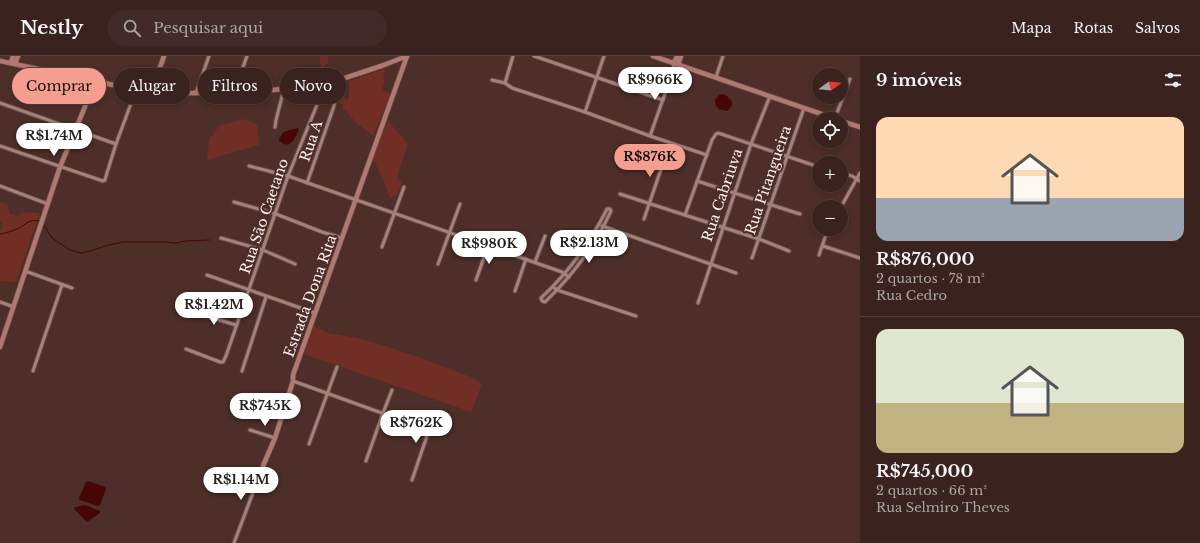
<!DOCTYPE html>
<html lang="pt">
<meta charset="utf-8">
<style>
body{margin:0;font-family:"Libre Baskerville",serif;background:#412a27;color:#f1f3f6;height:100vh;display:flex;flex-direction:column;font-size:15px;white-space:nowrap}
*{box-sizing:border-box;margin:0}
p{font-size:13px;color:#aba4a4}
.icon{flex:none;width:22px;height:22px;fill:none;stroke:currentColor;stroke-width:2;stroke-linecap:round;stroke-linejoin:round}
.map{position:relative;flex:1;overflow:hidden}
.side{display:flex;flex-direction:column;background:#3a221e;width:340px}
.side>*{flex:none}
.hud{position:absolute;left:12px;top:12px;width:380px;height:36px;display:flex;gap:8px}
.needle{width:26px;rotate:74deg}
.controls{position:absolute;left:812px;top:12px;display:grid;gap:8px}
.controls a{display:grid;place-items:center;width:36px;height:36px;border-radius:50%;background:#3a221e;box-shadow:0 2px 6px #0003,0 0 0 1px #543f3c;font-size:20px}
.price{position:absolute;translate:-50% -34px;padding:0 9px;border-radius:14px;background:#fff;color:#222;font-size:13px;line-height:26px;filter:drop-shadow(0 1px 2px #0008)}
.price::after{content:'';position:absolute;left:50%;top:24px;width:12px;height:9px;margin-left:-6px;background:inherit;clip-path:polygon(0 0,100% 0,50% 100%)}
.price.active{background:#f59d8f;color:#111}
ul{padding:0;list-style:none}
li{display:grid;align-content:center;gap:8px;height:212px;padding:0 16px}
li+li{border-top:1px solid #543f3c}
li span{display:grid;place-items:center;height:124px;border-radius:12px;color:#555}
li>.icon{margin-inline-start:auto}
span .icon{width:72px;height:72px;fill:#fffc;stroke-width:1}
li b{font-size:17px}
h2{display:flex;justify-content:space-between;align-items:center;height:48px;padding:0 16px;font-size:17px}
.pill{padding:0 14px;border-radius:18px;background:#3a221e;box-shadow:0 2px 6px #0003,0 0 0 1px #543f3c;font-size:14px;line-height:36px}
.pill.active{background:#f59d8f;color:#111}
header{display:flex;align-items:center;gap:24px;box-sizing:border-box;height:56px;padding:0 20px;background:#3a221e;border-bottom:1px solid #543f3c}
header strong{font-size:19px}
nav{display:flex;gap:22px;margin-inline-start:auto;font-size:14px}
.search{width:280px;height:36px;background:#412a27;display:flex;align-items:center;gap:10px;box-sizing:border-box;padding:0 14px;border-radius:22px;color:#aba4a4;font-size:15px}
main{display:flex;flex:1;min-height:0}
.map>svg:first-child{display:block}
.green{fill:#712e25}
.water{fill:#460603}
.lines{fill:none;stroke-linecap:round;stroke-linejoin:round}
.stream{stroke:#460603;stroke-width:1}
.street-casing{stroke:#634a46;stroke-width:5}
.secondary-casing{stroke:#634a46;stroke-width:6}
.street{stroke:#a6817a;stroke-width:3}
.secondary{stroke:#b0786f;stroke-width:4.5}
.labels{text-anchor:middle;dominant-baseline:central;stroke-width:4;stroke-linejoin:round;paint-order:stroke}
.street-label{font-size:14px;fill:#fdf0ed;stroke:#4d2e28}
</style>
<header>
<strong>Nestly</strong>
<div class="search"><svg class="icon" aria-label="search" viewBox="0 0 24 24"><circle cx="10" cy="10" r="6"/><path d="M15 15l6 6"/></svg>Pesquisar aqui</div>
<nav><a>Mapa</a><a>Rotas</a><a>Salvos</a></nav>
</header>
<main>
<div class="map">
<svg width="860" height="487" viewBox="0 0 860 487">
<rect width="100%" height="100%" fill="#4d2e28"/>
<!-- green -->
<g class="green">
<path d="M320 0H328V7L324 10 323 15 328 18 329 20 326 22 327 23 323 24 320 21 323 18 318 15 322 9 320 7Z"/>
<path d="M383 13 385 15 383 19 385 24 382 35H385L389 38 390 40 373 80 353 64V62L351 61 346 55 343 54V49L339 47 337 42 341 38 344 39 345 43 348 44 349 42V25Z"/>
<path d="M246 63 257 69 259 89 207 104 209 84 220 69Z"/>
<path d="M388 65 408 88 397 120V123L402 126 397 139 390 142 383 123 372 101Z"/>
<path d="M0 146 7 148 10 158 18 160 23 156 40 157 16 226 0 225V174L2 173V166L0 165Z"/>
<path d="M314 270 328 277 358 282 385 290 424 303 476 323 482 328 471 356 304 298Z"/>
</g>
<!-- water -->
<g class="water">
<path d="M722 38C727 39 733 44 732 50 731 50 728 55 728 55L718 53V51H716L715 44 719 39Z"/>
<path d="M299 72C297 81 289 96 279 84 281 74 290 74 299 72Z"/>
<path d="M88 425 105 431 106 433 100 449 97 450 80 444 79 442 86 426Z"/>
<path d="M85 449 100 455V457L87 466 74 453 75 451Z"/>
</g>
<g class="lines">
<!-- stream -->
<g class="stream">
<path d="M43 168 52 182 70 194 81 197 94 194 105 190 123 186H165L176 187 186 185 209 184"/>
<path d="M0 178C6 177 13 175 19 172 27 168 28 163 39 165"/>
</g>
<defs>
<g id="street">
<path d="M534 0 663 44"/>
<path d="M716 21 723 0"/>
<path d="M492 24 505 27 512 32 585 56 650 80 707 99"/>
<path d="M505 27 513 0"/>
<path d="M234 36 247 0"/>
<path d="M196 37 209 0"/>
<path d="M0 47 116 88"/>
<path d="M585 56 604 0"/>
<path d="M835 62 850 23"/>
<path d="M275 71 276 64 284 33"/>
<path d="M650 80 673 15 674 7"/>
<path d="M0 90 103 125 105 124 106 120 116 88 136 34"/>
<path d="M249 110 288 120 562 216 569 221"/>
<path d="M841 117 852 120 860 125"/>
<path d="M697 125 800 158"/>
<path d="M307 127 334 50 335 44 330 27"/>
<path d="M0 130 48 148"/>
<path d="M620 138 759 183 789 195"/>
<path d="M234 146 276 158 322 176 342 182"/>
<path d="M841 151 860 117"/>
<path d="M607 153H610L611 155C595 190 573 219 545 246L542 245 541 242C569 216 590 187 607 153Z"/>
<path d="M685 159 712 84 716 78 718 77 819 111"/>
<path d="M644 163 670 87"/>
<path d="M602 170 736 217"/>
<path d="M221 182 263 194 295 208"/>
<path d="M823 190 860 202"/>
<path d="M382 191 404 131"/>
<path d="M819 199 828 173"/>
<path d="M752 202 804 52"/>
<path d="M535 206 545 180"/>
<path d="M438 208 460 148"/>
<path d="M25 215 72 232"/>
<path d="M207 219 315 257"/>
<path d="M476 224 488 190"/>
<path d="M553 231 557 234 636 260"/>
<path d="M515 235 526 203"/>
<path d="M0 246 14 251"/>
<path d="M698 247 751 88 770 40"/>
<path d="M197 257 236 269"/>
<path d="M186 293 220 306H223L226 300 288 120 321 39 323 28"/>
<path d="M33 315 62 229"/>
<path d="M242 315 266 241"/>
<path d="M293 325 429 374"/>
<path d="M250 374 275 382"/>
<path d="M309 388 337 311"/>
<path d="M366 405 383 357 392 334"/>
<path d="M412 424 429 374 436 359"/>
<path d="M234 487 263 410"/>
</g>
<g id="secondary">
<path d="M653 0 836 63"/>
<path d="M0 5 151 37H196L265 35 330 27 384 9 407 0"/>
<path d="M11 7 13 0"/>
<path d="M674 7 677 0"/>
<path d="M15 8 18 0"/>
<path d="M678 9 681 0"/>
<path d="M151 37 164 0"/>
<path d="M841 65 860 71"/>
<path d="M0 291 60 111 84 53 94 26"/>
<path d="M263 410 275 382 293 325V319L407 0"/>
</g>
</defs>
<!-- street casing -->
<use href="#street" class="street-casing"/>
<!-- secondary casing -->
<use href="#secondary" class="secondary-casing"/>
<!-- street -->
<use href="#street" class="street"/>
<!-- secondary -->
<use href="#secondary" class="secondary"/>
</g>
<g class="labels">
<!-- street labels -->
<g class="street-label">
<text transform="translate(311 85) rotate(-71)">Rua A</text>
<text transform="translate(768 124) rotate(-71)">Rua Pitangueira</text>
<text transform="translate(722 139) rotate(-71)">Rua Cabriuva</text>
<text transform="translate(264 160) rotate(-71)">Rua São Caetano</text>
<text transform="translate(310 240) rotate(-70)">Estrada Dona Rita</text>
</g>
</g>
</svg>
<div class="controls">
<a><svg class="needle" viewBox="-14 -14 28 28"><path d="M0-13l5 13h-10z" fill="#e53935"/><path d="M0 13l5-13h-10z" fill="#aba4a4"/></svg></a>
<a><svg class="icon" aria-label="locate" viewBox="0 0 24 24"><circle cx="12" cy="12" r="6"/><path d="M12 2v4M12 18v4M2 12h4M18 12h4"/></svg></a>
<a>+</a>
<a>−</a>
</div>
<b class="price" style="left:655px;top:45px">R$966K</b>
<b class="price" style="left:54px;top:101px">R$1.74M</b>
<b class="price active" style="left:650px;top:122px">R$876K</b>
<b class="price" style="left:589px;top:208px">R$2.13M</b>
<b class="price" style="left:489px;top:209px">R$980K</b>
<b class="price" style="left:214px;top:270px">R$1.42M</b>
<b class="price" style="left:265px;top:371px">R$745K</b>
<b class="price" style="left:416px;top:388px">R$762K</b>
<b class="price" style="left:241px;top:445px">R$1.14M</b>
<div class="hud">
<a class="pill active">Comprar</a>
<a class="pill">Alugar</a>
<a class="pill">Filtros</a>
<a class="pill">Novo</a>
</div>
</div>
<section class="side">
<h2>9 imóveis<svg class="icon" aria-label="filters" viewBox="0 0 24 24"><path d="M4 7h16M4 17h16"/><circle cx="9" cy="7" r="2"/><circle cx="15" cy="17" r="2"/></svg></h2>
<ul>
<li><span style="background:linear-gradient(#ffd9b3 65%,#9aa5b1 0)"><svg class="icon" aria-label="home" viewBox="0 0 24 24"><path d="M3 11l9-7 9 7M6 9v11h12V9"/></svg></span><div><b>R$876,000</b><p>2 quartos · 78 m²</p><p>Rua Cedro</p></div></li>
<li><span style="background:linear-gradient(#dfe7d0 60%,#c2b280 0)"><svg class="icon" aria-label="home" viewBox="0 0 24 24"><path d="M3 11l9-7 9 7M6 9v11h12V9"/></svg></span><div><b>R$745,000</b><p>2 quartos · 66 m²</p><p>Rua Selmiro Theves</p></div></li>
</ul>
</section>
</main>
